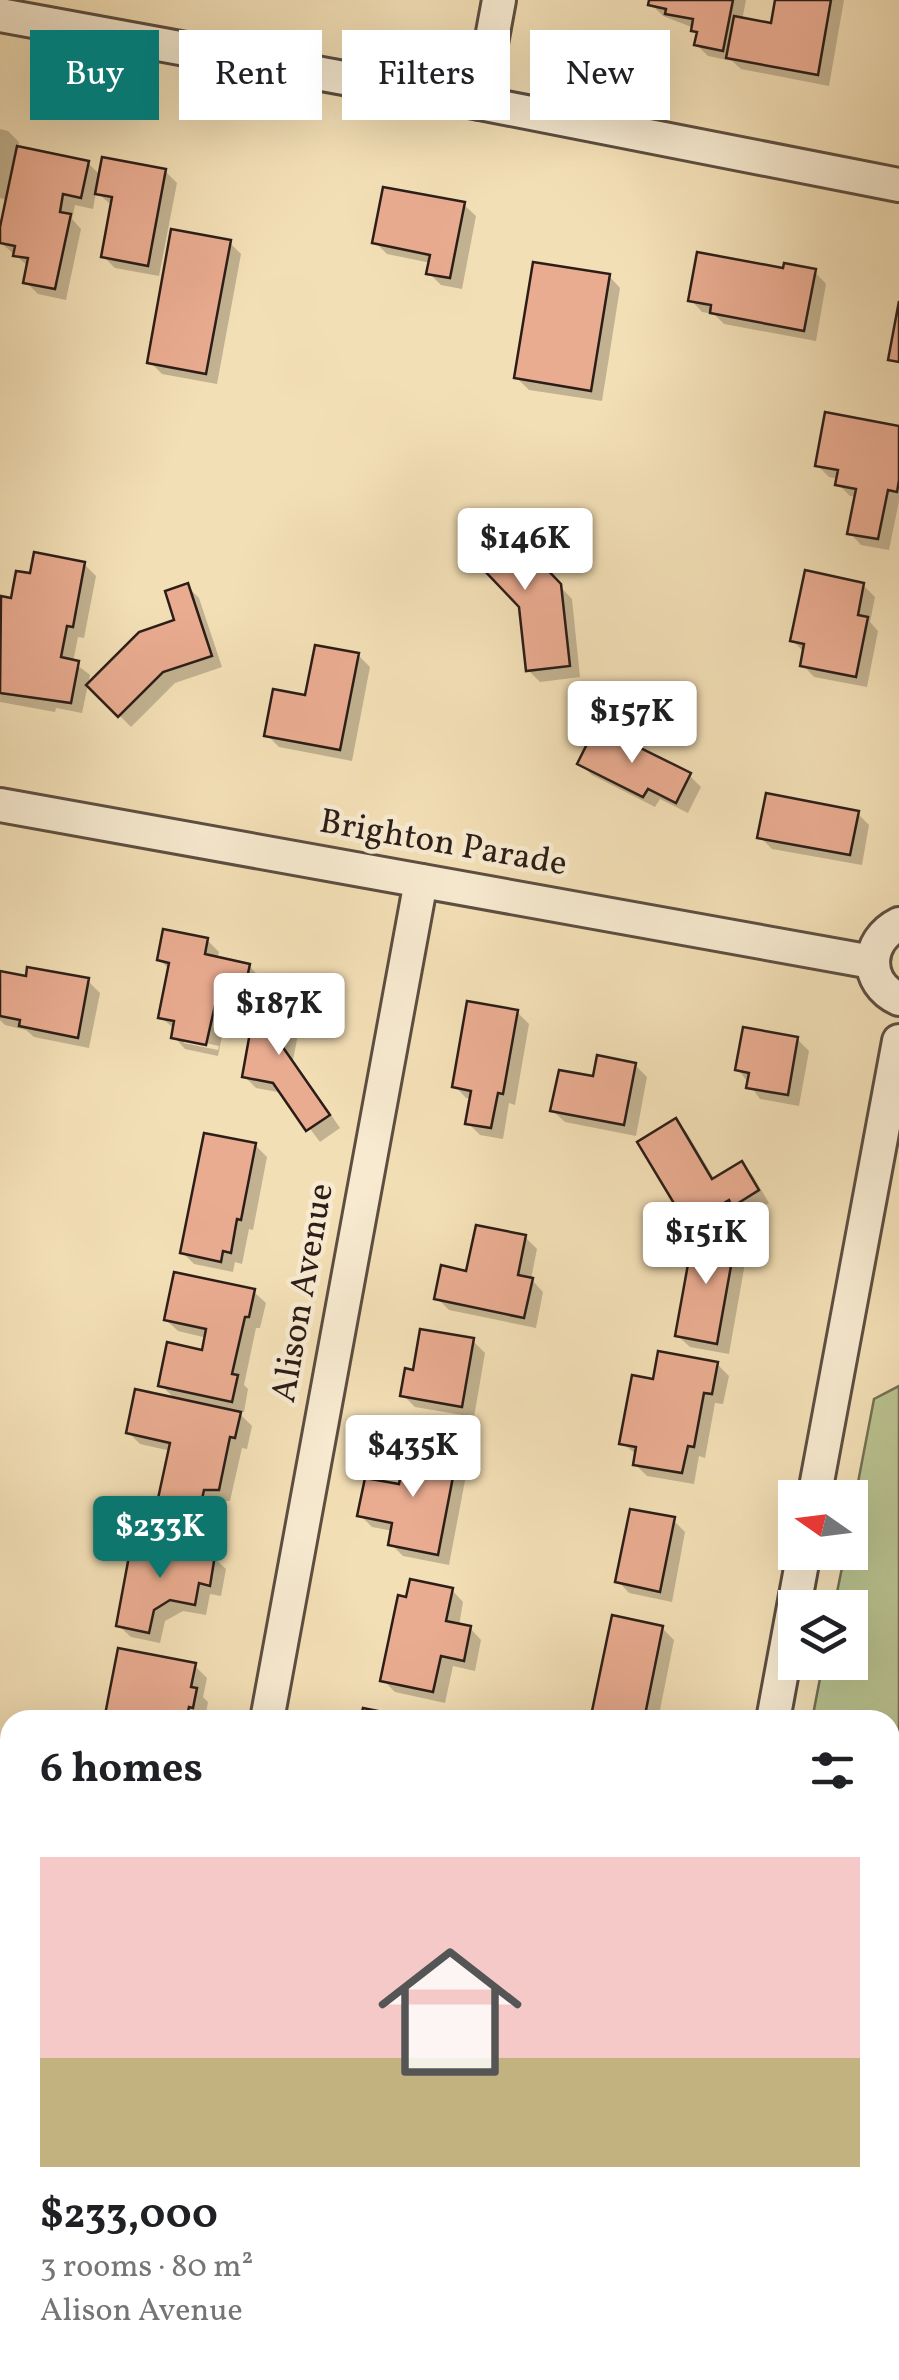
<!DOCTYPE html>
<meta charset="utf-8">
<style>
body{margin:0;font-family:Vollkorn,serif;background:#f2f2f2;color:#202124;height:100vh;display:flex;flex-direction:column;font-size:38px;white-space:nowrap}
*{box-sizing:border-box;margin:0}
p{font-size:32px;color:#757577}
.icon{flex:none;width:55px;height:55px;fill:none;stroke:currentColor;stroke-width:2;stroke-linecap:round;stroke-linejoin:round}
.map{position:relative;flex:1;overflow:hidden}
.details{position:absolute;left:0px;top:1710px;width:900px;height:670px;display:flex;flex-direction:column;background:#fff;border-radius:30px 30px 0 0;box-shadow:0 10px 40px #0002}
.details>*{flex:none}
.banner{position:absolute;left:30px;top:30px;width:840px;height:90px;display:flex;gap:20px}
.needle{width:65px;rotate:284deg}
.controls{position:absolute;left:778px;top:1480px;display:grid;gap:20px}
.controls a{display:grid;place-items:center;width:90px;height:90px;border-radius:0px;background:#fff;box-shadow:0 10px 40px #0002;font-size:50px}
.price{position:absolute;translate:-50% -85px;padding:0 22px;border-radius:10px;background:#fff;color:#222;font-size:32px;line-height:65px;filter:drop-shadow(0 2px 5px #0008)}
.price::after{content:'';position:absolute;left:50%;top:60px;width:30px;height:22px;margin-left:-15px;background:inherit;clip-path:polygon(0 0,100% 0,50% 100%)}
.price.current{background:#0f766e;color:#fff}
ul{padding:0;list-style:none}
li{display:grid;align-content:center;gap:20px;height:530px;padding:0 40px}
li span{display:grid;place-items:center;height:310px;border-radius:0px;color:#555}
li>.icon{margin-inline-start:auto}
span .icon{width:180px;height:180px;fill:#fffc;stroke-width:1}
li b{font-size:42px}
h2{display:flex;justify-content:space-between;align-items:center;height:120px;padding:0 40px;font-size:42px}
.chip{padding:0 35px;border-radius:0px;background:#fff;box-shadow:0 10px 40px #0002;font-size:35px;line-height:90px}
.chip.current{background:#0f766e;color:#fff}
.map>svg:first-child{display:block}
.green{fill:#b9c28f;stroke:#727054;stroke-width:2.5}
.shadow{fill:#0003;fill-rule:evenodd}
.building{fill:#eaac91;stroke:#2b1e18;stroke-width:2.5}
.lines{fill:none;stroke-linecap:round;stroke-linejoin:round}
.street-casing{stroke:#5d4e40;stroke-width:38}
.path{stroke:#2b1e18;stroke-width:6;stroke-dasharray:2.5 5;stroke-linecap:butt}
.street{stroke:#f7ead0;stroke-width:32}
.labels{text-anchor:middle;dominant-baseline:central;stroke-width:9;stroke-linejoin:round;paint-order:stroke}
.street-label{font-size:35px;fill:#2b1e18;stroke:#f7ead0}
</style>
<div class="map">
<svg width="899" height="2380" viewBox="0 0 899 2380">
<rect width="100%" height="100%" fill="#f3dfb6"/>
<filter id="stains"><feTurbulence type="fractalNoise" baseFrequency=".002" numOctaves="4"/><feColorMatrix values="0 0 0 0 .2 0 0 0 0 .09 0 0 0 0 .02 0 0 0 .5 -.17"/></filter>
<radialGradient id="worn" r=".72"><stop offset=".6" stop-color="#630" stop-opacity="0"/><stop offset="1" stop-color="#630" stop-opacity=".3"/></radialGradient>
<!-- green -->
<path class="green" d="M899 1386V2380H686L688 2370H890V1720H812L823 1663 850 1662V1608L834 1607 845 1553 850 1552V1524L874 1399Z"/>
<!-- shadow -->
<g class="shadow">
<path d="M652 0H746L742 20 773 25 777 0H844L829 86 741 69 732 61 708 56 696 44 699 34 694 28 663 16 651 4Z"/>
<path d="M0 129 8 131 19 142 18 149 88 163 101 176 165 171 177 183 159 276 115 268 103 256 113 206 96 192 93 209 75 205 72 219 81 229 66 300 38 294 26 282 29 267 0 242 8 200 0 198Z"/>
<path d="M464 205 476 216 462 289 441 285 429 273 431 263 387 254 375 242Z"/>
<path d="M229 242 241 254 217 384 162 374 150 362Z"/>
<path d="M785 271 815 272 826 284 816 341 724 324 714 314 702 312 691 300Z"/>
<path d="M609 276 620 288 602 401 529 390 517 378Z"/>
<path d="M899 429V501L889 550 861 545 850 533 857 497 850 496 838 484 839 479 829 477 817 465Z"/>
<path d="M495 518 572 599 580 677 540 682 528 670 521 606Z"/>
<path d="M84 564 96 576 84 638 78 637 73 662 90 675 82 713 56 708 55 712 0 702 3 599 13 601 32 576Z"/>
<path d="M863 585 875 597 870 622 878 631 867 687 814 677 803 665 805 653 793 641Z"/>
<path d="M187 586 199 598 222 667 175 683 131 727 89 685 178 622Z"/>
<path d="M358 655 370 667 352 761 279 747 267 735Z"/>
<path d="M580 764 689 775 701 787 688 813 660 799 655 807 592 775Z"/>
<path d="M857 813 869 825 862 865 772 849 760 837Z"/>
<path d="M207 940 219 952 217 959 249 966 261 978 258 991 291 997 303 1009 293 1060 340 1128 320 1142 283 1093 256 1088 244 1076 257 1008 229 1002 218 1056 185 1049 174 1037 175 1029 160 1017 170 970 159 959ZM184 1038 219 1046 218 1050 184 1043Z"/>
<path d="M28 979 88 981 100 993 89 1048 34 1037 26 1030 5 1025 0 1020V980Z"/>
<path d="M517 1012 529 1024 515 1105 509 1103 503 1139 480 1135 468 1123 472 1099 466 1098 455 1086Z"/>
<path d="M797 1039 809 1051 799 1106 760 1099 738 1069Z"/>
<path d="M635 1065 647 1077 636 1136 565 1122 553 1111 595 1079Z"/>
<path d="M676 1121 687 1133 715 1180 742 1164 753 1176 769 1203 746 1217 740 1211 702 1235 735 1240 747 1252 729 1354 690 1347 678 1336 697 1230 689 1223Z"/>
<path d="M255 1145 267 1157 253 1230 249 1229 242 1264 235 1262 233 1272 194 1264 182 1252Z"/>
<path d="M525 1237 537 1249 531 1279 543 1292 536 1328 449 1310 437 1298Z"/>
<path d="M254 1292 266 1303 260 1328H256L244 1385 248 1389 244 1412 237 1411 252 1426 247 1449 242 1448 230 1501H216L207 1536 169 1528 157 1516 171 1451 140 1444 128 1432 176 1400 161 1385 204 1353 207 1338 178 1331 166 1320Z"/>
<path d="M473 1341 485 1353 474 1417 415 1407 403 1395 415 1373Z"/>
<path d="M717 1364 729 1376 723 1404 715 1403 705 1458 699 1456 694 1484 647 1476 635 1464 637 1455 622 1443 655 1382Z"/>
<path d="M456 1458 467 1470 449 1565 403 1556 391 1544 393 1531 372 1527 360 1515 401 1487Z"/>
<path d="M673 1520 685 1532 672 1602 629 1593 618 1581Z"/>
<path d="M214 1558 226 1569 221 1596 210 1594 206 1615 183 1611 165 1621 160 1643 131 1637 119 1626Z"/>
<path d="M452 1590 463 1602 459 1626 470 1628 481 1640 475 1671 453 1666 445 1703 395 1692 383 1680Z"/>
<path d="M662 1628 674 1640 658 1720H605L595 1711Z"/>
<path d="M195 1666 207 1678 203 1697 208 1702 205 1718 106 1720Z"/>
<path d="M10 2050V2085L0 2100V2064Z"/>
<path d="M28 2370H66L65 2377Z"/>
<path d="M223 2370H293L292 2380H221Z"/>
<path d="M483 2370H528L526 2380H481Z"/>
</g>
<!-- building -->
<g class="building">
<path d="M649 0H733L723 51 694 45 697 32 691 31 693 19 665 14 666 9 648 5Z"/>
<path d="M775 0H831L818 75 726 58 734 16 771 23Z"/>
<path d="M17 146 89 161 81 198 63 194 60 212 71 214 55 289 23 283 28 258 13 256 15 246 0 243V227Z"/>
<path d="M102 157 166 169 148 266 101 257 112 197 95 194Z"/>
<path d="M383 187 465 202 450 278 426 274 430 255 372 243Z"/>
<path d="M171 229 231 240 206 374 147 363Z"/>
<path d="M697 252 783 268 784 263 816 269 804 331 710 313 711 305 688 301Z"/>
<path d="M533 262 610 274 591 391 514 378Z"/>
<path d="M899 301V362L888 360Z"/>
<path d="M825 412 899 426V480L897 492 888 490 878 539 847 534 856 489 835 485 838 470 815 466Z"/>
<path d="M495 515 561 584 570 666 526 671 519 607 462 547Z"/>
<path d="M34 552 85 562 73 627 67 626 61 657 79 661 71 703 0 693 1 596 11 598 16 571 30 573Z"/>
<path d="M805 570 864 583 858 615 868 617 856 677 800 666 804 644 790 641Z"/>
<path d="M188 583 212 656 163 672 118 717 86 685 139 632 174 620 165 591Z"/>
<path d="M315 645 359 653 340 750 264 736 273 689 305 695Z"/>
<path d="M596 726 691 773 676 803 648 789 643 797 577 764Z"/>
<path d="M766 793 859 811 850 855 757 838Z"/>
<path d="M163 929 208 938 205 954 250 964 243 997 218 992 206 1045 171 1038 174 1021 158 1018 169 963 157 960Z"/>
<path d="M27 967 89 978 78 1038 19 1026 20 1020 0 1016V971L26 976Z"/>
<path d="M258 988 292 995 282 1046 330 1115 306 1131 273 1083 242 1077Z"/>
<path d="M467 1001 518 1010 503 1094 498 1093 491 1128 465 1124 471 1091 452 1087Z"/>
<path d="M743 1027 798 1037 788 1095 746 1088 749 1073 735 1070Z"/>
<path d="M597 1055 636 1063 624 1125 550 1111 559 1070 593 1076Z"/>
<path d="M676 1118 712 1179 742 1161 759 1190 732 1207 729 1200 687 1225 637 1142Z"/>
<path d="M204 1133 256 1143 241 1220 237 1219 231 1253 223 1251 221 1262 180 1253Z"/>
<path d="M476 1225 526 1235 518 1275 533 1278 524 1318 434 1299 441 1265 466 1271Z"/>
<path d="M694 1231 736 1238 717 1344 675 1336Z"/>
<path d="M174 1272 255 1289 249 1317H245L232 1374 238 1375 232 1402 158 1386 167 1342 202 1350 206 1329 164 1320Z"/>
<path d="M420 1329 474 1338 462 1407 400 1396 405 1368 413 1370Z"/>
<path d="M658 1351 718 1362 712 1394 704 1393 694 1447 688 1446 682 1473 633 1465 636 1447 619 1444 632 1375 653 1379Z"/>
<path d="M135 1389 241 1412 235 1438 230 1437 219 1490H204L196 1526 154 1517 170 1443 126 1433Z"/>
<path d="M406 1446 457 1456 438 1555 388 1545 392 1523 357 1516 365 1478 399 1484Z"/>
<path d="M630 1509 675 1517 660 1592 615 1582Z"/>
<path d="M132 1540 215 1555 210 1586 199 1583 195 1605 170 1600 154 1610 149 1633 116 1626Z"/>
<path d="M410 1579 453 1588 446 1621 471 1626 464 1661 441 1656 433 1692 380 1681 398 1595 406 1597Z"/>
<path d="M612 1615 663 1626 644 1720 592 1711Z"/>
<path d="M118 1648 196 1663 191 1687 197 1688 193 1708 189 1707 186 1720H104Z"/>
<path d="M363 1708 412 1718 411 1720H360Z"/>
<path d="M221 2370H280L278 2380H219Z"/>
<path d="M480 2370H515L513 2380H479Z"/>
</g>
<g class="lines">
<defs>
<g id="street">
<path d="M0 15 480 103 899 185"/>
<path d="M480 103 499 0"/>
<path d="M0 805 872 962"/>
<path d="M899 924C865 941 864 983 899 999"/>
<path d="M814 1498 899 1041"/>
<path d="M267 1720 421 881"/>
<path d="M773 1720 804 1552"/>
<path d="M0 2195 10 2197"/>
<path d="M144 2380 146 2370"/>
<path d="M651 2380 653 2370"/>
</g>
</defs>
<!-- street casing -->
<use href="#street" class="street-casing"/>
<!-- path -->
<path class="path" d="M869 2370 897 2380"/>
<!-- street -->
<use href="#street" class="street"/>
</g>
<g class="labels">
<!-- street labels -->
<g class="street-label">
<text transform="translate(443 844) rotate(10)">Brighton Parade</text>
<text transform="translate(304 1293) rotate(-80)">Alison Avenue</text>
</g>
</g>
<rect width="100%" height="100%" filter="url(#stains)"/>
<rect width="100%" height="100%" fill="url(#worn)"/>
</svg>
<div class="controls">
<a><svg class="needle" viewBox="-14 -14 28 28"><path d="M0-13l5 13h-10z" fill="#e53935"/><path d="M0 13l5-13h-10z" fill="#757577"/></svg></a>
<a><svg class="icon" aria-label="layers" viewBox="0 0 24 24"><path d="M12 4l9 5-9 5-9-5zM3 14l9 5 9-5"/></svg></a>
</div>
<b class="price" style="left:525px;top:593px">$146K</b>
<b class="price" style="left:632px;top:766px">$157K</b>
<b class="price" style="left:279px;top:1058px">$187K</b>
<b class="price" style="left:706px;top:1287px">$151K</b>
<b class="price" style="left:413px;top:1500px">$435K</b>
<b class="price current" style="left:160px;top:1581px">$233K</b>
<div class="banner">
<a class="chip current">Buy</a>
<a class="chip">Rent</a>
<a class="chip">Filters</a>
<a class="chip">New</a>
</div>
<section class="details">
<h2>6 homes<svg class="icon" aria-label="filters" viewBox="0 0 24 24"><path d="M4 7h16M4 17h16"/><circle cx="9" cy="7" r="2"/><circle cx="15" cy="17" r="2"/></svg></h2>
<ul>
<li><span style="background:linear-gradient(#f6c9c9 65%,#c2b280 0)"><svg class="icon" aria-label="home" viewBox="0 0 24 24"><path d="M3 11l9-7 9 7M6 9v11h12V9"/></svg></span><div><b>$233,000</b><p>3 rooms · 80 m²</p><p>Alison Avenue</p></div></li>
</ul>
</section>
</div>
